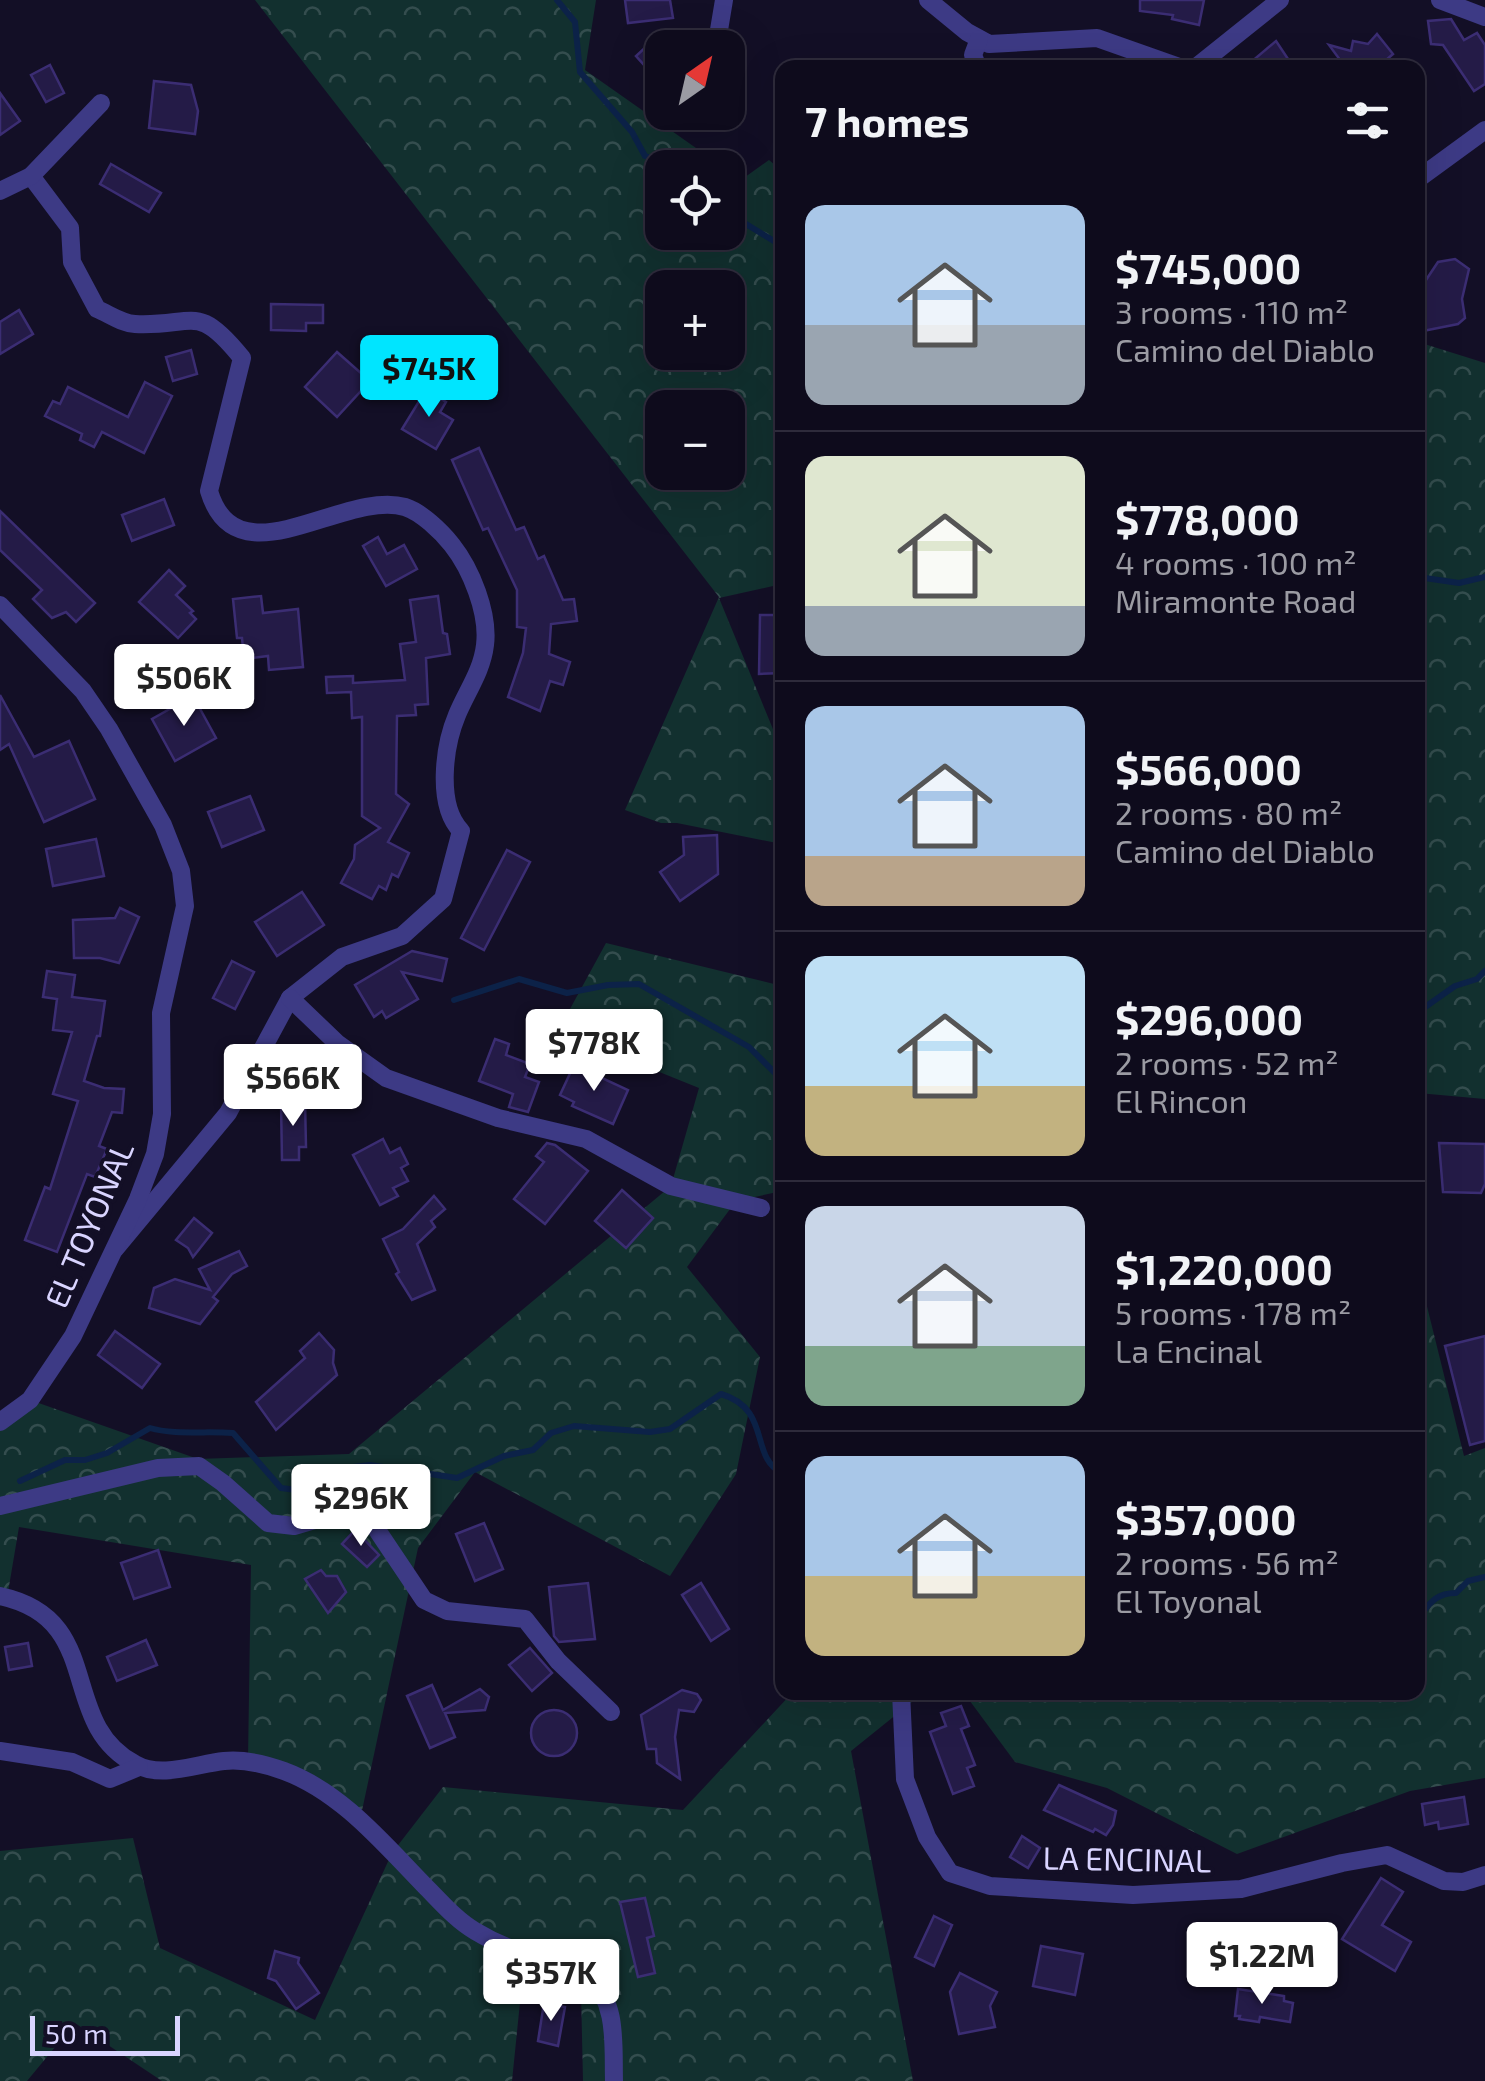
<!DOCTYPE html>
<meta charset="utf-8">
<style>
body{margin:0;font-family:"Exo 2",sans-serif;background:#171425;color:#f1f3f6;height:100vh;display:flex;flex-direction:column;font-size:38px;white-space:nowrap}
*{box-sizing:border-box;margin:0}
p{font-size:32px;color:#9b9ba3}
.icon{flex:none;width:55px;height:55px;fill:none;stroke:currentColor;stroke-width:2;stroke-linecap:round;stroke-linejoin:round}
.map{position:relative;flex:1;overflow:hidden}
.sheet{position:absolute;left:775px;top:60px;width:650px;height:1640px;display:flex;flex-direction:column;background:#0e0b1c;border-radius:20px;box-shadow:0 10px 40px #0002,0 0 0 2px #2e2b3b}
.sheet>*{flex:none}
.needle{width:65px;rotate:34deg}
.fabs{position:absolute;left:645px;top:30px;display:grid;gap:20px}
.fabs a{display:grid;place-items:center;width:100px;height:100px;border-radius:20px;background:#0e0b1c;box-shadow:0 10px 40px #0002,0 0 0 2px #2e2b3b;font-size:50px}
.scale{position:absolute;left:30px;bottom:25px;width:150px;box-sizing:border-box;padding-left:10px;border:5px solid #d9d4ff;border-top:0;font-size:28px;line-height:35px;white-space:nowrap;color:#d9d4ff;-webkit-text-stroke:8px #130f26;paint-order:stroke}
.price{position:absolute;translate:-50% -85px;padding:0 22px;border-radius:10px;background:#fff;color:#222;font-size:32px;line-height:65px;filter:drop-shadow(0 2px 5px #0008)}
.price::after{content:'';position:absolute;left:50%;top:60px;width:30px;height:22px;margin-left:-15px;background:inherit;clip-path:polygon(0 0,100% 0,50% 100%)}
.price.active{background:#00e5ff;color:#111}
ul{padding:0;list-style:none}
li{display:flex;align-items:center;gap:30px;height:250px;padding:0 30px}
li+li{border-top:2px solid #2e2b3b}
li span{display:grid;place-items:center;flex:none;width:280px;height:200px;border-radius:20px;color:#555}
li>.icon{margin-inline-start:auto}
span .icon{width:120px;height:120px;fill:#fffc;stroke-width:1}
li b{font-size:42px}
h2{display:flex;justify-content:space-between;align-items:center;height:120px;padding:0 30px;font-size:42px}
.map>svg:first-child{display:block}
.forest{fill:url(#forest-crowns);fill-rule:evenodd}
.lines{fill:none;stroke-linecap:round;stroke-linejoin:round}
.stream{stroke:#0c2248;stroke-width:6}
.building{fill:#241b47;stroke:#3b2d73;stroke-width:2.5}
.street{stroke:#3d3a85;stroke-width:18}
.labels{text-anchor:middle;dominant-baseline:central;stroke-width:8;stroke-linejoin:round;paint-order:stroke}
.street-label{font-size:32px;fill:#d9d4ff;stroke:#130f26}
</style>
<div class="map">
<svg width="1485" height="2081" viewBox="0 0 1485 2081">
<defs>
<pattern id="forest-crowns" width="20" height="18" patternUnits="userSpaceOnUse" patternTransform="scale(2.5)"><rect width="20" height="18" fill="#12302f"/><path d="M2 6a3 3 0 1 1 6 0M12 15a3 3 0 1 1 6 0" fill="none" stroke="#344d4e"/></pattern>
</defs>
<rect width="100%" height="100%" fill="#130f26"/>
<!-- forest -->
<g class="forest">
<path d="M255 0H596L585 70 723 167 662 168V232H728V171L741 180 769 160 782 171V584L719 598 782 751V844L677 823H661L625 810 719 597ZM662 288H728V352H662ZM662 408H728V472H662Z"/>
<path d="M1418 342 1485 363V1099L1418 1093Z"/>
<path d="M606 943 782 986V1191L736 1201 687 1267 760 1357 736 1474 670 1576 475 1472 418 1548 360 1820 325 1794 248 1761 251 1565 19 1527 7 1598 0 1606V1421L30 1400 198 1459 349 1454 671 1186 699 1088 558 1031Z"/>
<path d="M1418 1270 1464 1456 1485 1448V1778L1410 1791 1237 1854 1107 1788 1015 1762 964 1693 1418 1692Z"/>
<path d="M792 1693H923L851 1751 913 2081H583L581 1990 524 1963 512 2081H162L75 2023 27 2081H0V1851L133 1838 160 1948 315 2020 392 1853 443 1787 683 1810Z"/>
</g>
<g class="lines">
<!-- stream -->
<g class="stream">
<path d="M557 0 575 22 580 72 632 132 645 156 685 168"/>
<path d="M728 213 782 246"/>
<path d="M1418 577 1459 583 1485 577"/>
<path d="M454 1000 519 979 567 993 608 985 639 984 749 1047 782 1080"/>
<path d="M1418 1012 1455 986 1477 979 1485 971"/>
<path d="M20 1481 65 1460H85L107 1453 150 1428C173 1435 208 1431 233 1433L281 1488 296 1490 345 1468 370 1465 457 1478 504 1456 533 1450 551 1433 574 1426 650 1432 670 1429 721 1394C772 1409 749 1457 782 1473"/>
<path d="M1418 1618C1430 1603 1436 1593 1456 1593L1468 1581 1485 1577"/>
</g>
</g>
<!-- building -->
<g class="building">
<path d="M625 0H670L673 18 628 23Z"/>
<path d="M1140 0H1204L1199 25 1172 19 1173 15 1140 11Z"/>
<path d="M1451 19 1464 40 1477 33 1485 45V84L1474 91 1443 45 1431 44 1428 21Z"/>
<path d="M662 32V85L636 56Z"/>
<path d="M1377 34 1393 54 1386 60 1395 62 1394 68H1346L1329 45 1351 51 1353 41 1368 44Z"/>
<path d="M1276 41 1294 68H1244Z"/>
<path d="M50 65 64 93 46 102 31 75Z"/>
<path d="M154 81 191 85 198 111 195 134 149 128Z"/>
<path d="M0 93 20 121 0 135Z"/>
<path d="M111 164 161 193 149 212 100 184Z"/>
<path d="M1455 259 1469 269 1462 299 1465 318 1458 324 1418 332V292L1438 262Z"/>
<path d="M271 304 323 305V323H306V331L271 330Z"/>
<path d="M19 310 33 334 0 354V322Z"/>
<path d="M191 350 197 374 173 381 166 357Z"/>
<path d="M337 352 370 381 337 417 305 387Z"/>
<path d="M145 382 172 396 144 453 102 432 94 447 80 440 82 434 45 416 53 401 60 404 68 387 128 417Z"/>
<path d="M426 390 446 402 440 412 453 420 436 449 402 429Z"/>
<path d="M479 448 516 530 524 527 538 559 544 556 563 600 574 599 577 621 551 624 549 654 570 662 563 685 550 681 540 711 508 697 523 653 526 628 517 627V590L488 528 483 530 452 460Z"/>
<path d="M164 499 174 525 132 541 122 515Z"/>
<path d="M0 511 95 603 76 622 66 612 52 618 33 599 42 590 0 550Z"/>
<path d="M378 537 387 554 404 545 417 569 386 586 363 546Z"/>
<path d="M169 570 185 586 176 595 193 611 190 613 196 619 178 638 139 602Z"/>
<path d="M261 596 263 613 298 609 303 667 269 670 268 656 244 659 242 638H237L233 599Z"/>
<path d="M438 596 443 633 447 634 450 654 426 658 428 704 415 705 416 715 397 716 396 794 409 804 388 842 409 853 398 877 392 874 386 890 379 886 372 899 341 883 354 859 355 845 380 828 362 816V717L352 718 351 692 327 693 326 677 353 676V683L405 680 400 644 416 642 410 600Z"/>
<path d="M760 615H779L782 673 759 674Z"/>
<path d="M0 695 34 757 69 741 95 799 44 822 9 744 0 750Z"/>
<path d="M193 696 216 738 175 761 152 719Z"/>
<path d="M250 796 264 830 222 847 208 812Z"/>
<path d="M717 835 718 874 680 901 660 872 684 855 683 837Z"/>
<path d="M96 839 104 876 53 886 46 849Z"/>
<path d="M507 850 530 862 484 950 461 938Z"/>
<path d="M302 892 324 925 277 956 255 922Z"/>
<path d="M120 908 139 917 119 963 100 958H74L73 920 115 918Z"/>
<path d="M412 951 447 959 442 981 402 972 418 999 386 1018 382 1011 374 1017 355 985Z"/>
<path d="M232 961 254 972 235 1009 213 998Z"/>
<path d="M47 971 75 975 72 997 105 1001 100 1036H97L84 1081 104 1088 124 1089 122 1113 112 1112 99 1146 107 1149 95 1177 87 1174 57 1252 25 1240 45 1187 50 1189 78 1101 53 1094 72 1032 53 1030 57 999 43 997Z"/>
<path d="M495 1039 509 1044 506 1055 530 1064 525 1077 539 1082 528 1112 509 1107 513 1094 479 1081Z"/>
<path d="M574 1065 628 1090 613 1124 572 1106 574 1102 560 1095Z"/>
<path d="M305 1101 306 1147H299V1160H282L281 1102Z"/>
<path d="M383 1139 390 1153 400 1148 408 1164 401 1168 408 1181 393 1188 398 1196 380 1205 353 1155Z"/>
<path d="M547 1143 555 1145 588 1171 545 1224 514 1199 544 1162 536 1156Z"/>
<path d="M1439 1143 1485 1144V1184L1481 1193 1443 1192Z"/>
<path d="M622 1190 653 1218 626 1248 595 1221Z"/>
<path d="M434 1196 445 1209 431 1221 435 1227 417 1244 435 1290 412 1300 396 1274 399 1272 383 1239 403 1229Z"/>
<path d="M194 1218 212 1233 193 1257 188 1248 176 1240Z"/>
<path d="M239 1251 247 1266 232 1274 213 1297 218 1301 200 1324 149 1308 154 1288 175 1279 210 1290 199 1269Z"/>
<path d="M115 1331 160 1364 142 1388 98 1355Z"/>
<path d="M319 1333 334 1350 333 1363 337 1375 276 1430 256 1402 305 1358 300 1351Z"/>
<path d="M1485 1336V1441L1470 1445 1445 1346Z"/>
<path d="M484 1523 503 1569 475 1581 456 1534Z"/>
<path d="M355 1530 379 1555 367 1567 342 1544Z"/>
<path d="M158 1550 170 1587 134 1599 121 1563Z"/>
<path d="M321 1570 326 1576H337L346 1592 328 1613 305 1579Z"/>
<path d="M588 1583 595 1639 559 1642 554 1636 549 1587Z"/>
<path d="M701 1583 729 1629 711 1641 682 1595Z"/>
<path d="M146 1640 157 1665 117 1681 107 1657Z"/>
<path d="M28 1643 32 1666 9 1670 5 1647Z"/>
<path d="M530 1648 552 1673 532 1691 509 1665Z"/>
<path d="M432 1685 443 1710 480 1689 489 1697 485 1710 445 1713 455 1737 430 1748 407 1696Z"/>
<path d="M682 1690 697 1694 701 1700 694 1712 679 1710 675 1737 680 1779 657 1763 656 1749H647L641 1715Z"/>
<path d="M961 1706 969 1726 961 1729 975 1765 967 1768 974 1786 953 1794 930 1732 946 1726 941 1713Z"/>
<circle cx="554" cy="1733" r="23"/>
<path d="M1059 1785 1116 1811 1113 1825 1106 1835 1095 1829 1093 1832 1044 1810Z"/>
<path d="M1464 1797 1468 1824 1439 1829 1438 1822 1425 1825 1422 1804Z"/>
<path d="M1022 1836 1040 1848 1028 1868 1010 1857Z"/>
<path d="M1381 1878 1403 1892 1382 1925 1411 1942 1395 1971 1342 1939Z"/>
<path d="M645 1898 654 1936 647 1938 655 1973 638 1977 620 1902Z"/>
<path d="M934 1916 952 1925 934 1966 915 1957Z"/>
<path d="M1041 1946 1083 1954 1075 1995 1033 1986Z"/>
<path d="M275 1951 299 1958 298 1963 319 1993 296 2009 276 1981 268 1978Z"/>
<path d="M960 1973 997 1992 990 2006 995 2027 959 2034 950 1992Z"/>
<path d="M1238 1989 1284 1996V2001L1293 2003 1290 2022 1260 2017 1259 2022 1239 2019 1240 2016H1235Z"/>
<path d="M544 2003 565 2007 558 2046 538 2041Z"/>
</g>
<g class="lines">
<!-- street -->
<g class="street">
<path d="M928 0 967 32 989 44 1097 38 1182 68"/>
<path d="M1440 0 1485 17"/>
<path d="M719 30 724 0"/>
<path d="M978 68 973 55 979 39"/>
<path d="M1195 68 1280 0"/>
<path d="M31 176 70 228 72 262 97 309C109 314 121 323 135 324 195 327 196 301 242 358L209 491C237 584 344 489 405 507 421 512 441 531 452 545 471 569 489 613 485 645 482 671 467 691 457 715 444 746 436 805 461 831L443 899 402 936 342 957 290 998 228 1113 115 1249"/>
<path d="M1418 179 1485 130"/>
<path d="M0 191 31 176 101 103"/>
<path d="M0 605 83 691 109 729 163 825 181 871 185 906 161 1013 162 1114 155 1154 138 1199 73 1336 30 1400 0 1422"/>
<path d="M290 998 337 1043 386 1078 498 1118 586 1139 671 1186 761 1208"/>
<path d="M0 1506 158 1468 199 1466 223 1483 268 1523 294 1526 342 1512 367 1515 424 1600 447 1611 525 1619 558 1661 611 1712"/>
<path d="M0 1596C107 1619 56 1722 135 1764 161 1779 196 1764 224 1761 244 1759 265 1764 284 1771 341 1792 383 1843 424 1885 440 1901 456 1920 475 1931 490 1940 507 1948 524 1953 545 1959 571 1957 588 1974 618 2004 613 2042 614 2081"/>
<path d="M901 1692 905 1779 927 1837 950 1873 990 1886 1133 1895 1241 1889 1342 1863 1387 1855 1444 1881 1463 1882 1485 1875"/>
<path d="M0 1751 72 1762 110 1779 139 1767"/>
</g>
</g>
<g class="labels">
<!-- street labels -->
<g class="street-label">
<text transform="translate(88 1224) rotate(-67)">EL TOYONAL</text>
<text transform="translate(1127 1858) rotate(1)">LA ENCINAL</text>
</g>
</g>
</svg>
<div class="fabs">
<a><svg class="needle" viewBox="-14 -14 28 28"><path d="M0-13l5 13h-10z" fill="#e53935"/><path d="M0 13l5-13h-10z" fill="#9b9ba3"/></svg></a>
<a><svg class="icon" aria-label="locate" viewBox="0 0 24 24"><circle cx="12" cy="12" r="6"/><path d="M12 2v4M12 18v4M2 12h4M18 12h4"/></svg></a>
<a>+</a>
<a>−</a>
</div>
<div class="scale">50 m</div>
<b class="price active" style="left:429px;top:420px">$745K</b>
<b class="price" style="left:184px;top:729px">$506K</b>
<b class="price" style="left:594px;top:1094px">$778K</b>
<b class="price" style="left:293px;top:1129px">$566K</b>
<b class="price" style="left:361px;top:1549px">$296K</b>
<b class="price" style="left:1262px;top:2007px">$1.22M</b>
<b class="price" style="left:551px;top:2024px">$357K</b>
<section class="sheet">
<h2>7 homes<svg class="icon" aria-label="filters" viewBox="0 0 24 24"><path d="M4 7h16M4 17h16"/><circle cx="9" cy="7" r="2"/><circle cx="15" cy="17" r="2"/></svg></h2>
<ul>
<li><span style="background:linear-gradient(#a9c7e8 60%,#9aa5b1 0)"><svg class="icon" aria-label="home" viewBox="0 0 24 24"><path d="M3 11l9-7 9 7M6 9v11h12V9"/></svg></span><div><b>$745,000</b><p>3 rooms · 110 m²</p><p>Camino del Diablo</p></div></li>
<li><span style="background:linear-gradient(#dfe7d0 75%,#9aa5b1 0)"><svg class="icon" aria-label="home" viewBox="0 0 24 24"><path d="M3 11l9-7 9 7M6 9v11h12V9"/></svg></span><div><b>$778,000</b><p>4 rooms · 100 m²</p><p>Miramonte Road</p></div></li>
<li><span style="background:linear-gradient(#a9c7e8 75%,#b9a48a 0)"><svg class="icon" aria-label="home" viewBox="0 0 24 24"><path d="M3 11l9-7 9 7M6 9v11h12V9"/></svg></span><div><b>$566,000</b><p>2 rooms · 80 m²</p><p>Camino del Diablo</p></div></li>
<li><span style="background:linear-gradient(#bfe0f5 65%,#c2b280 0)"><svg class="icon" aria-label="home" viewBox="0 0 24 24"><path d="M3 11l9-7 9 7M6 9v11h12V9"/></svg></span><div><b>$296,000</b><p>2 rooms · 52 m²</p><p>El Rincon</p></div></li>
<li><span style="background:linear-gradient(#c9d6e8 70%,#7fa58c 0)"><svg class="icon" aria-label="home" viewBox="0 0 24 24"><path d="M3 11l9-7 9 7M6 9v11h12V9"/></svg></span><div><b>$1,220,000</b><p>5 rooms · 178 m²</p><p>La Encinal</p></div></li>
<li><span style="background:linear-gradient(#a9c7e8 60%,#c2b280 0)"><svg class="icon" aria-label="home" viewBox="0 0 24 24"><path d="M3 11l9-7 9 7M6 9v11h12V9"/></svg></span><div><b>$357,000</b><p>2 rooms · 56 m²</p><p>El Toyonal</p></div></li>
</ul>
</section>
</div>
